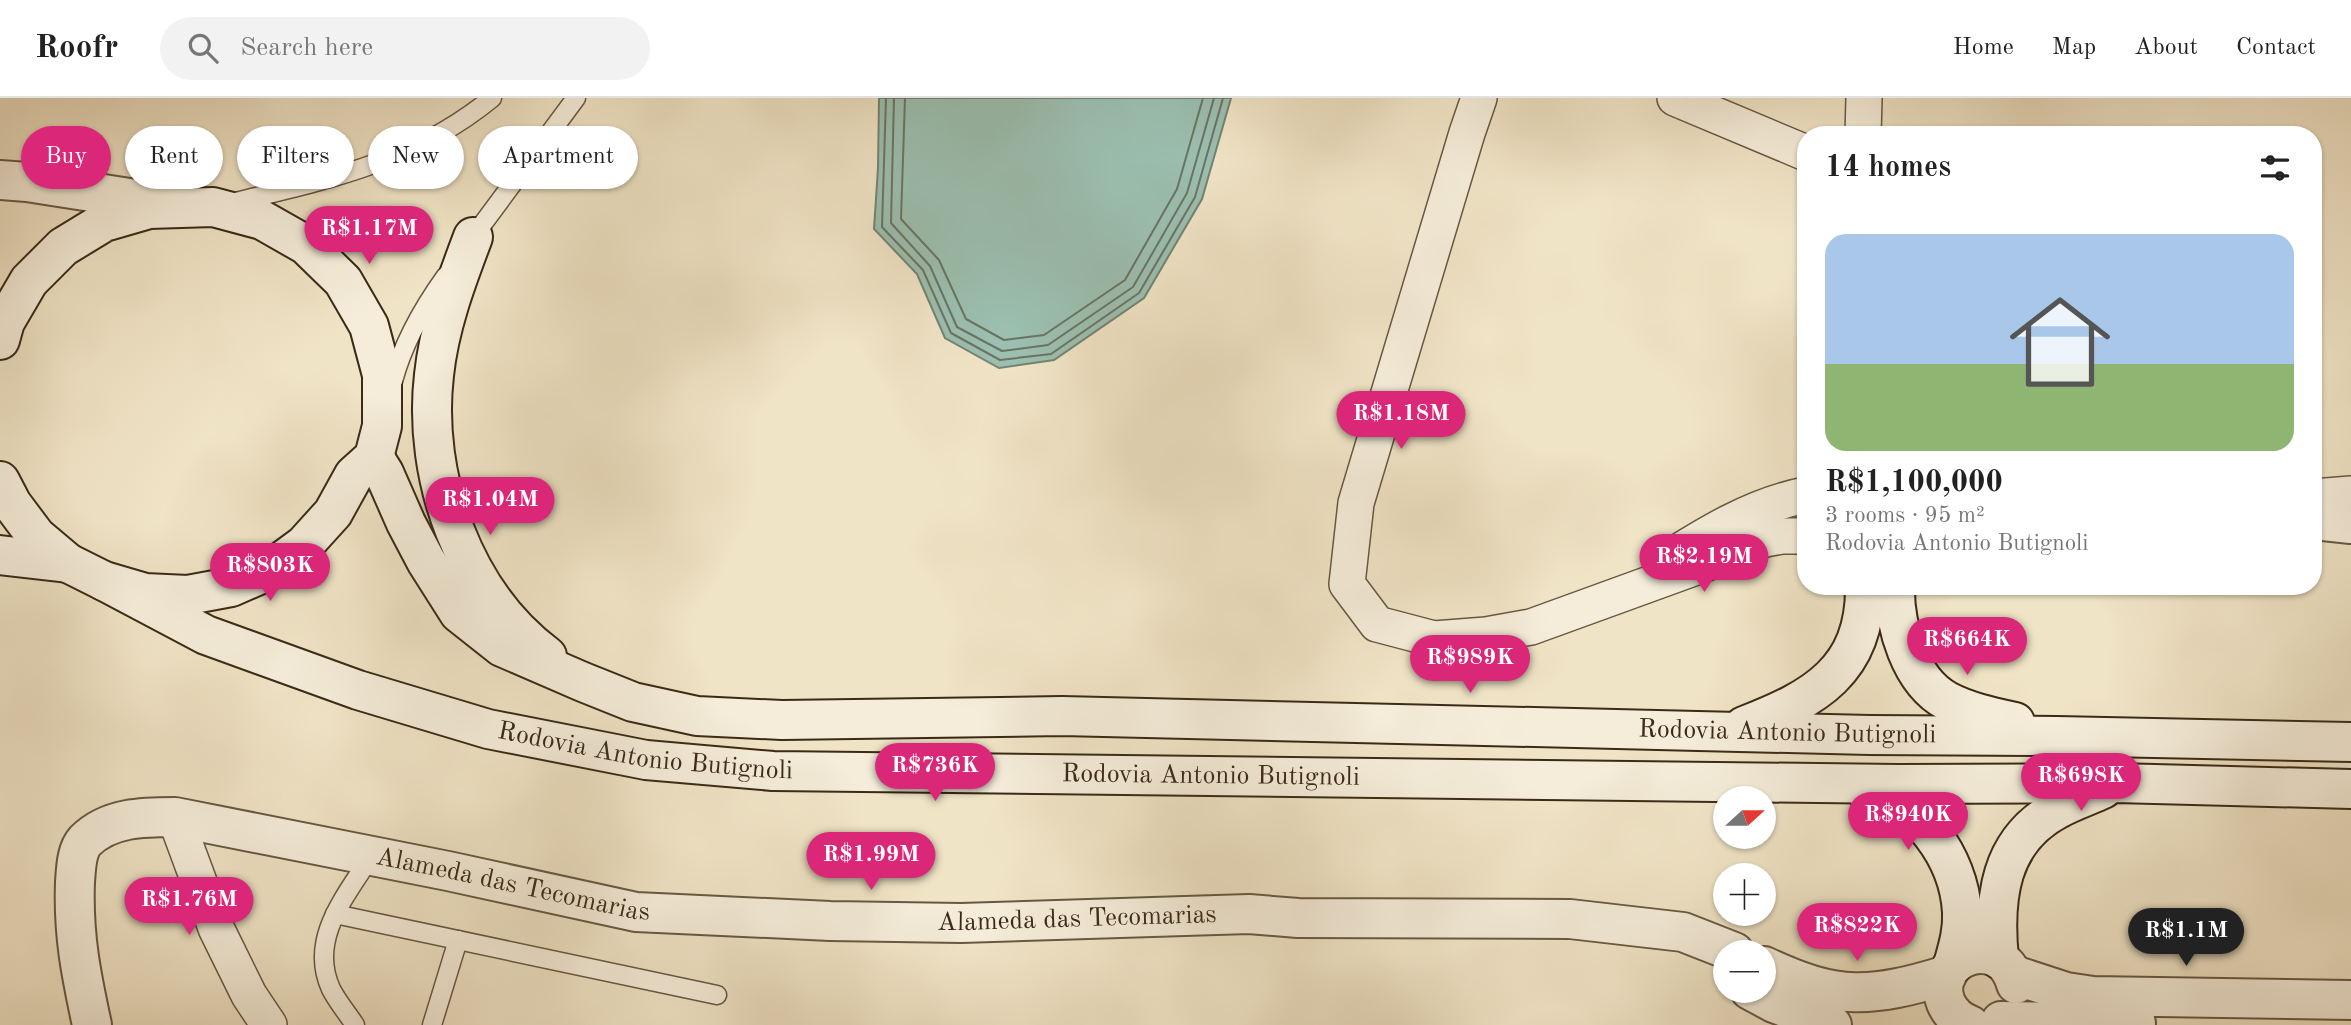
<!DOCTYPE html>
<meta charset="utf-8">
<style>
body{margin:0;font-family:"Old Standard TT",serif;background:#f2f2f2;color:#222;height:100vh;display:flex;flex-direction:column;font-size:26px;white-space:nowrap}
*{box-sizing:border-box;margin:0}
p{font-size:23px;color:#767676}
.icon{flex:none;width:38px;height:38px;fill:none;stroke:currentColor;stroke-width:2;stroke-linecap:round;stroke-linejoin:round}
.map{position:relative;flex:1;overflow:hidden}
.side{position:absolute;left:1797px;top:28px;width:525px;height:469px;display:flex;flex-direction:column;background:#fff;border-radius:28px;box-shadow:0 2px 5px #0004}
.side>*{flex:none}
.guide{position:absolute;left:21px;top:28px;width:665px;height:63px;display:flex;gap:14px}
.needle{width:46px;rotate:69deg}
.controls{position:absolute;left:1713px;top:688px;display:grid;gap:14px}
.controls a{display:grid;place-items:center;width:63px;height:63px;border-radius:50%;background:#fff;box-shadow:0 2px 5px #0004;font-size:35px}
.price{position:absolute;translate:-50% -60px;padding:0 16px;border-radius:24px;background:#db2777;color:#fff;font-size:23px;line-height:46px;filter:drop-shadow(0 2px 4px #0008)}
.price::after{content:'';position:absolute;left:50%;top:42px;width:21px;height:16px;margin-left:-10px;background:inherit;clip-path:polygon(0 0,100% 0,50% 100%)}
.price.on{background:#222;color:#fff}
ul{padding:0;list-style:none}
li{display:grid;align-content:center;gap:14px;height:371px;padding:0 28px}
li span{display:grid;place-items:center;height:217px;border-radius:21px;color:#555}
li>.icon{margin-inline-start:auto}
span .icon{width:126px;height:126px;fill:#fffc;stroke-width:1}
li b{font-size:30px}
h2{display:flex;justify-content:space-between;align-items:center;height:84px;padding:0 28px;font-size:30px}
.chip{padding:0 24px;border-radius:32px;background:#fff;box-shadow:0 2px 5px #0004;font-size:24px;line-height:63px}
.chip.on{background:#db2777;color:#fff}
header{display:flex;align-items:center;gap:42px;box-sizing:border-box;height:98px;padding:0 35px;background:#fff;border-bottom:2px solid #e0e0e0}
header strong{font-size:33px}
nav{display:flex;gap:38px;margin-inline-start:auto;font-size:24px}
.search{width:490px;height:63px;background:#f2f2f2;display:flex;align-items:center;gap:18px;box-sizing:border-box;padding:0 24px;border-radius:38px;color:#767676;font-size:26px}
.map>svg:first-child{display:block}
.water{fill:#9bbfb0;stroke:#748372;stroke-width:2}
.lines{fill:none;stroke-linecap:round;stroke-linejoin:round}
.shore{stroke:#6a7463;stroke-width:2}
.service-casing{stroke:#685842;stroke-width:21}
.minor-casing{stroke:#685842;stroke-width:38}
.tertiary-casing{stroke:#685842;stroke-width:42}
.secondary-casing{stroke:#3a2a16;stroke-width:42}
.service{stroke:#f5edda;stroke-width:18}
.minor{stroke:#f5edda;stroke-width:35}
.tertiary{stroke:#f5edda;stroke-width:38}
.secondary{stroke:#f5edda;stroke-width:38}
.labels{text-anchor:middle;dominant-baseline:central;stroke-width:5;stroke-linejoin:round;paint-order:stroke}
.street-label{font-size:26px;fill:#3a2a16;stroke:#f5edda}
</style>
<header>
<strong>Roofr</strong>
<div class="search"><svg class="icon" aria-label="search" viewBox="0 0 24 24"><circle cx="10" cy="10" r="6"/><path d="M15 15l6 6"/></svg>Search here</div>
<nav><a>Home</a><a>Map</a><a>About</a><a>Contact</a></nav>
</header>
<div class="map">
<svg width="2351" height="927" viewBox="0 0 2351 927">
<rect width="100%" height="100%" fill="#f0e4c6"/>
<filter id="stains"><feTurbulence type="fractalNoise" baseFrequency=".00286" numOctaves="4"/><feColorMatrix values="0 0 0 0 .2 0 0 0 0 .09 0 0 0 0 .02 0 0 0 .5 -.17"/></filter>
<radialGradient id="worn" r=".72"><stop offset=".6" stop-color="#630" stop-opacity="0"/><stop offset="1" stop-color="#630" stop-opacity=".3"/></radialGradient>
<!-- water -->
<path class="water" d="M879 0H1231L1202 101 1144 200 1054 262 999 270 945 240 917 176 874 131 878 70Z"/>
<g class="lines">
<!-- shore -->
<g class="shore">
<path d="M886 0 882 129 923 172 951 235 1000 262 1051 256 1139 195 1195 99 1223 0"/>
<path d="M894 0 891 125 930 168 957 229 1002 253 1048 247 1133 189 1187 95 1214 0"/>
<path d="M905 0 901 121 939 162 966 221 1004 242 1044 237 1125 182 1177 91 1203 0"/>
</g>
<defs>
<g id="service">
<path d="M231 105C327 82 414 64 492 0"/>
<path d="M470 143 576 0"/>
<path d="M393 283C403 245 423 210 446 178"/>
<path d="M335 816 717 897"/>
<path d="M355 927C347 915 337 903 331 891 308 841 346 798 371 758"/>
<path d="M432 927 458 842"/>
</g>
<g id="minor">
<path d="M1479 0 1467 35 1356 405 1347 486 1377 526 1434 541 1486 537 1531 529 1721 460 1765 441 1782 438H1806"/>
<path d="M1675 0 1806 55"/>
<path d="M1863 37 1864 0"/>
<path d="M2314 399 2351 396"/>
<path d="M1661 465C1705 437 1753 407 1806 397"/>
<path d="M175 719 216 830 249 897 269 927"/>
</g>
<g id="tertiary">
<path d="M0 82 27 84 174 107"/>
<path d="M2314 422 2351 426"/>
<path d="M1764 868C1838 903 1871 900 1947 877"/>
<path d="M2014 877 2066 894 2093 898 2351 902"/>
<path d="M1750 892 1774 905 1832 927"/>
<path d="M2001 923 2136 925"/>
<path id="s1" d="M92 927C81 876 73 837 75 784 76 772 76 753 85 743 109 719 144 719 175 719L448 773 636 814 830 823 961 825 1249 816 1298 820 1570 821 1683 834 1734 854"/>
<path d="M1970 927C1959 923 1951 916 1946 905 1928 860 2001 831 2016 886"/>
</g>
<g id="secondary">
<path d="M473 139C456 184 439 229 434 277 422 379 464 496 547 558"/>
<path d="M0 242 5 224 29 183 63 149 104 124 149 111 213 109 262 122 306 147 343 183 369 228 382 277V328L374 359 354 377 333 415 304 447 270 472 231 489 188 497 145 495 104 483 68 465 36 438 12 406 0 383"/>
<path id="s2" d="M374 359 384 375 406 425 426 463 459 515 502 549 583 584 633 604 697 618 782 622 1062 618 1870 637 2057 638 2351 644"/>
<path d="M0 457 68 465"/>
<path id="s3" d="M104 483 206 537 358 592 488 631 646 662 773 673 1898 686 2116 685 2351 691"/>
<path d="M1895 488C1894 527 1910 583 1947 603 1968 614 1992 619 2015 624"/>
<path d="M1744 628C1814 601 1866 573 1865 488"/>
<path d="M1863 690C1918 702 1959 760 1962 814 1963 833 1958 849 1953 867"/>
<path d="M1999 861C1993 801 1999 742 2058 711 2072 703 2088 698 2103 691"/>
</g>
</defs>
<!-- service casing -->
<use href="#service" class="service-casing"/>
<!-- minor casing -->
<use href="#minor" class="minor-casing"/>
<!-- tertiary casing -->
<use href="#tertiary" class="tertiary-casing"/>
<!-- secondary casing -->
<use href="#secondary" class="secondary-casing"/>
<!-- service -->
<use href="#service" class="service"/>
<!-- minor -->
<use href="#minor" class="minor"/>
<!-- tertiary -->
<use href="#tertiary" class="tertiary"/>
<!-- secondary -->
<use href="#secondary" class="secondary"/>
</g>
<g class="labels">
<!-- street labels -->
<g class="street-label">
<text stroke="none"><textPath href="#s2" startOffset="1531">Rodovia Antonio Butignoli</textPath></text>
<text stroke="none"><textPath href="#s3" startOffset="572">Rodovia Antonio Butignoli</textPath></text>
<text stroke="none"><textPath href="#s3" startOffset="1139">Rodovia Antonio Butignoli</textPath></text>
<text stroke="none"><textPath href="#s1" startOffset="628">Alameda das Tecomarias</textPath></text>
<text stroke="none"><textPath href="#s1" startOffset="1195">Alameda das Tecomarias</textPath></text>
</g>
</g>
<rect width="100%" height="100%" filter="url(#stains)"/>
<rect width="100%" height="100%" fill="url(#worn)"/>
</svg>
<div class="controls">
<a><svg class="needle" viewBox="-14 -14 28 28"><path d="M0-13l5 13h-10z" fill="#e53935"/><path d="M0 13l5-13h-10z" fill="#767676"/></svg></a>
<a>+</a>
<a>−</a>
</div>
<b class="price" style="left:369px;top:168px">R$1.17M</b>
<b class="price" style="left:1401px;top:353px">R$1.18M</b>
<b class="price" style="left:490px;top:439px">R$1.04M</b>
<b class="price" style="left:1704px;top:496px">R$2.19M</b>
<b class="price" style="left:270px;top:505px">R$803K</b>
<b class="price" style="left:1967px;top:579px">R$664K</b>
<b class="price" style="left:1470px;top:597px">R$989K</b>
<b class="price" style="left:935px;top:705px">R$736K</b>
<b class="price" style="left:2081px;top:715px">R$698K</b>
<b class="price" style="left:1908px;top:754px">R$940K</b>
<b class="price" style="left:871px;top:794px">R$1.99M</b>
<b class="price" style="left:189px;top:839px">R$1.76M</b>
<b class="price" style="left:1857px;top:865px">R$822K</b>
<b class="price on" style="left:2186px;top:870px">R$1.1M</b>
<div class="guide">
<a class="chip on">Buy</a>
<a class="chip">Rent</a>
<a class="chip">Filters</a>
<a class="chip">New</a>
<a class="chip">Apartment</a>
</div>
<section class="side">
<h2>14 homes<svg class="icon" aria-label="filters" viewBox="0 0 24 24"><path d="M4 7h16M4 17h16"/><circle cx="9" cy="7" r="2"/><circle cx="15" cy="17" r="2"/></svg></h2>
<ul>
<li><span style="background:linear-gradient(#a9c7e8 60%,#8fb573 0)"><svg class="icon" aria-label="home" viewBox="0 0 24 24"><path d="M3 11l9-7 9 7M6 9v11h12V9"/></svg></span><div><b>R$1,100,000</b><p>3 rooms · 95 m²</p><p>Rodovia Antonio Butignoli</p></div></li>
</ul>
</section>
</div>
